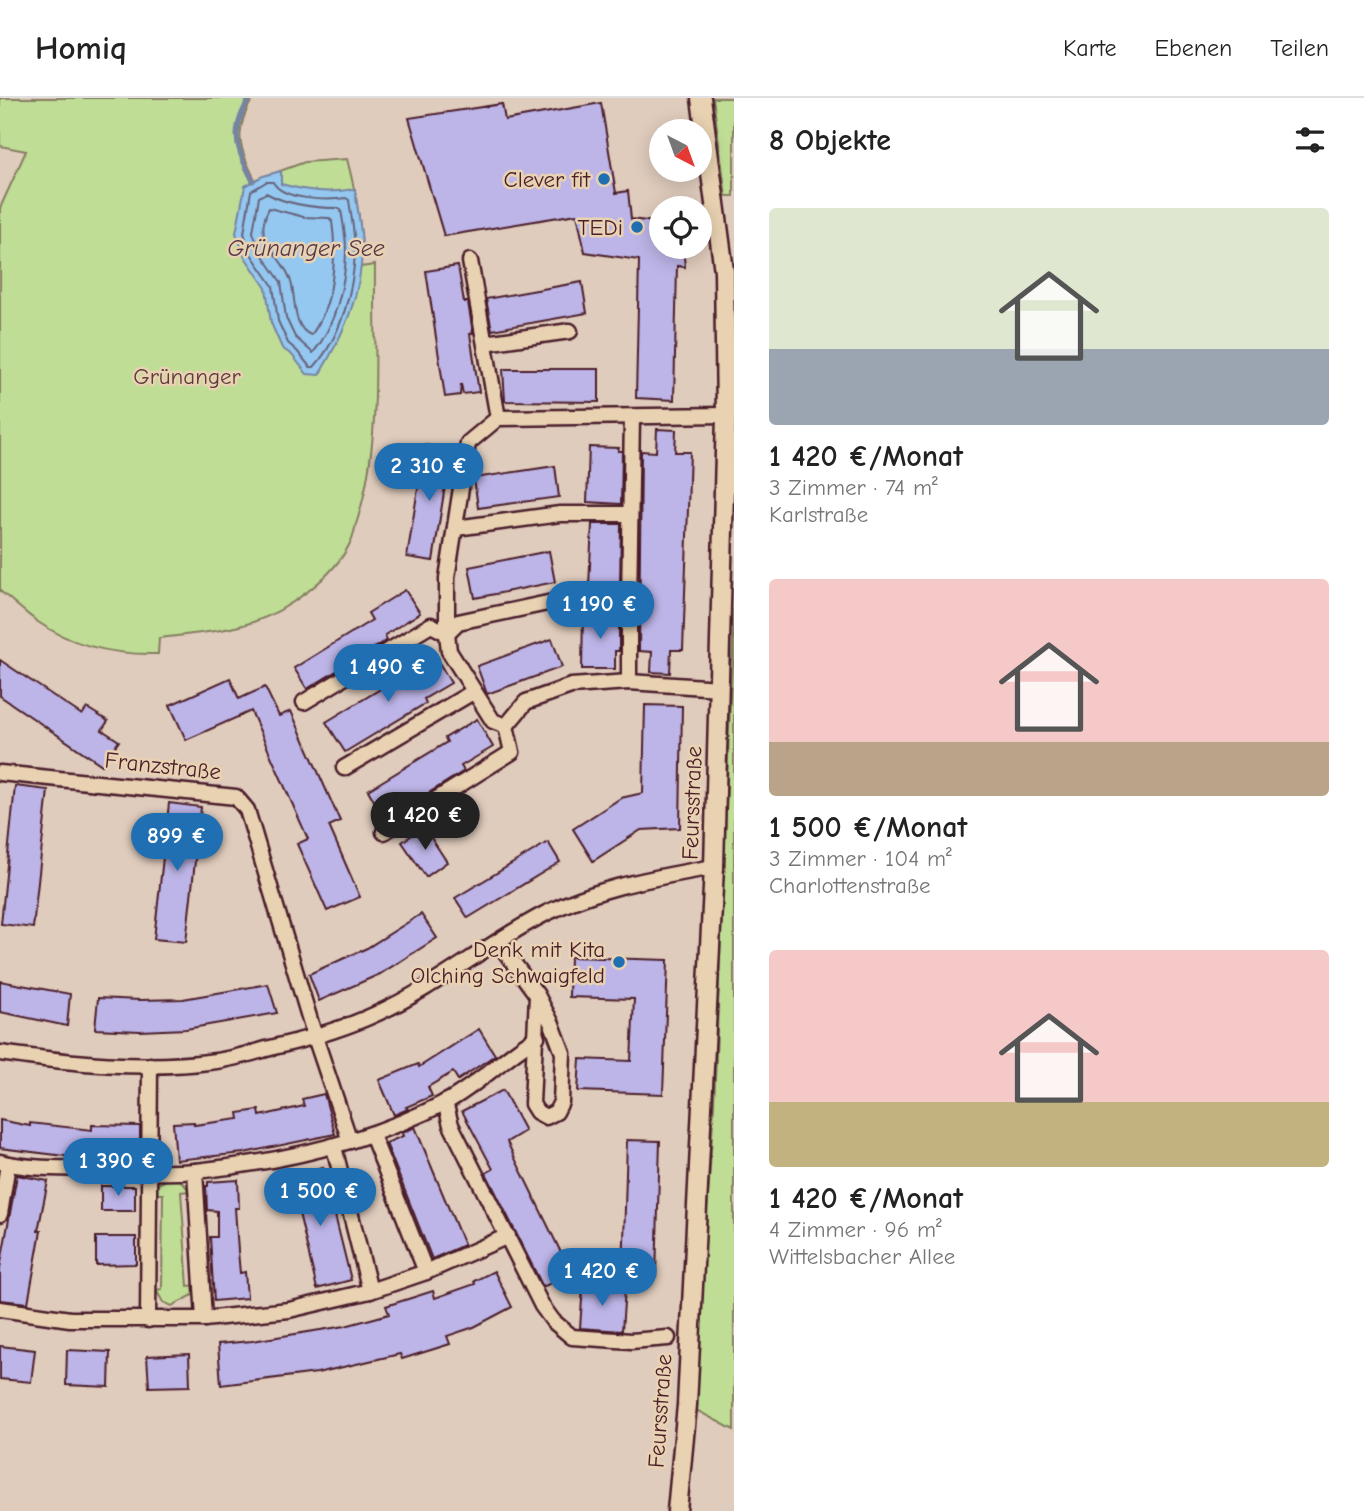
<!DOCTYPE html>
<html lang="de">
<meta charset="utf-8">
<style>
body{margin:0;font-family:"Comic Neue",sans-serif;background:#f2f2f2;color:#222;height:100vh;display:flex;flex-direction:column;font-size:26px;white-space:nowrap}
*{box-sizing:border-box;margin:0}
p{font-size:23px;color:#767676}
.icon{flex:none;width:38px;height:38px;fill:none;stroke:currentColor;stroke-width:2;stroke-linecap:round;stroke-linejoin:round}
.map{position:relative;flex:1;overflow:hidden}
.drawer{display:flex;flex-direction:column;background:#fff;width:630px}
.drawer>*{flex:none}
.needle{width:46px;rotate:139deg}
.buttons{position:absolute;left:649px;top:21px;display:grid;gap:14px}
.buttons a{display:grid;place-items:center;width:63px;height:63px;border-radius:50%;background:#fff;box-shadow:0 4px 18px #0003;font-size:35px}
.price{position:absolute;translate:-50% -60px;padding:0 16px;border-radius:24px;background:#1f6fb2;color:#fff;font-size:23px;line-height:46px;filter:drop-shadow(0 2px 4px #0008)}
.price::after{content:'';position:absolute;left:50%;top:42px;width:21px;height:16px;margin-left:-10px;background:inherit;clip-path:polygon(0 0,100% 0,50% 100%)}
.price.current{background:#222;color:#fff}
ul{padding:0;list-style:none}
li{display:grid;align-content:center;gap:14px;height:371px;padding:0 35px}
li span{display:grid;place-items:center;height:217px;border-radius:7px;color:#555}
li>.icon{margin-inline-start:auto}
span .icon{width:126px;height:126px;fill:#fffc;stroke-width:1}
li b{font-size:30px}
h2{display:flex;justify-content:space-between;align-items:center;height:84px;padding:0 35px;font-size:30px}
header{display:flex;align-items:center;gap:42px;box-sizing:border-box;height:98px;padding:0 35px;background:#fff;border-bottom:2px solid #e0e0e0}
header strong{font-size:33px}
nav{display:flex;gap:38px;margin-inline-start:auto;font-size:24px}
main{display:flex;flex:1;min-height:0}
.map>svg:first-child{display:block}
.green{fill:#bfdd95;stroke:#847e60;stroke-width:2}
.water{fill:#94c8f1;stroke:#7684a2;stroke-width:2}
.lines{fill:none;stroke-linecap:round;stroke-linejoin:round}
.shore{stroke:#68637a;stroke-width:2}
.stream{stroke:#7684a2;stroke-width:5}
.building{fill:#bdb5e7;stroke:#4a1f2b;stroke-width:2}
.minor-casing{stroke:#4a1f2b;stroke-width:19}
.tertiary-casing{stroke:#4a1f2b;stroke-width:23}
.minor{stroke:#e9d2b2;stroke-width:14}
.tertiary{stroke:#e9d2b2;stroke-width:18}
.poi-dot{fill:#1f6fb2;stroke:#e9d2b2;stroke-width:2.5}
.labels{text-anchor:middle;dominant-baseline:central;stroke-width:5;stroke-linejoin:round;paint-order:stroke}
.poi-label{font-size:23px;fill:#4a1f2b;stroke:#e9d2b2;text-anchor:end}
.park-label{font-size:23px;fill:#5c3c3b;stroke:#e9d2b2}
.street-label{font-size:23px;fill:#4a1f2b;stroke:#e9d2b2}
.water-label{font-size:24px;font-style:italic;fill:#553849;stroke:#e9d2b2}
</style>
<header>
<strong>Homiq</strong>
<nav><a>Karte</a><a>Ebenen</a><a>Teilen</a></nav>
</header>
<main>
<div class="map">
<svg width="734" height="1413" viewBox="0 0 734 1413">
<rect width="100%" height="100%" fill="#e0ccbd"/>
<filter id="ink" filterUnits="userSpaceOnUse"><feTurbulence type="fractalNoise" baseFrequency=".0143" numOctaves="2"/><feDisplacementMap in="SourceGraphic" scale="14" xChannelSelector="R" yChannelSelector="G"/><feConvolveMatrix kernelMatrix="1 2 1 2 8 2 1 2 1" color-interpolation-filters="sRGB"/></filter>
<g filter="url(#ink)">
<!-- green -->
<g class="green">
<path d="M0 0H253C233 34 239 48 255 82L305 64 347 61C356 96 364 133 360 169L375 167C374 250 382 340 358 420 355 428 354 438 350 445 335 478 287 513 253 524 223 534 190 536 159 540L158 556C116 557 73 548 38 524 25 515 13 503 0 493V110L26 53 0 48Z"/>
<path d="M713 0H734V98H726Z"/>
<path d="M734 510V1332L694 1311 714 1007Z"/>
<path d="M170 1080H178L190 1093 181 1094 188 1188 197 1187 193 1197 172 1208 163 1204 156 1192 162 1191 163 1096H156L158 1086Z"/>
</g>
<!-- water -->
<path class="water" d="M281 73V86C307 93 328 96 355 91 357 110 362 131 362 150 362 197 343 237 319 277L307 276 292 257 282 250 271 225 266 190 245 159 236 135 245 88 263 78Z"/>
<g class="lines">
<!-- shore -->
<g class="shore">
<path d="M266 84H273C282 102 327 103 346 100L349 102C351 118 355 136 355 152 354 191 341 239 314 269H310L297 253 288 245 278 223 273 188 251 156 244 135 251 93Z"/>
<path d="M266 95C288 107 313 110 339 110L341 112C343 125 346 138 346 151 346 185 335 229 313 255L295 239 286 220 281 184 259 152 253 134 259 99Z"/>
<path d="M269 110 304 119 329 120 332 123C337 158 334 208 311 237 292 230 296 200 291 184 287 166 269 154 264 136 262 128 265 117 269 110Z"/>
</g>
<!-- stream -->
<path class="stream" d="M250 0C229 33 236 50 253 83"/>
</g>
<!-- building -->
<g class="building">
<path d="M601 5 616 95 628 93 631 121 662 125V149H683L685 169 677 168 674 302 636 300 639 162 585 154 577 116 444 138 409 20 502 6 505 22Z"/>
<path d="M458 168 464 204H468L473 235 470 236 479 294 463 296 461 286 460 297 445 299 426 173Z"/>
<path d="M582 184 587 215 492 232 486 201Z"/>
<path d="M503 271H599V304L505 303Z"/>
<path d="M657 331 676 332 675 354H690L683 552H671L670 575 651 574 652 554 639 553 641 353 656 354Z"/>
<path d="M425 347 451 351 433 463 407 459Z"/>
<path d="M589 349 619 350 618 353H622L621 406 587 404Z"/>
<path d="M555 368 559 399 478 410 474 380Z"/>
<path d="M592 426H621L620 489 589 488Z"/>
<path d="M549 453 555 484 475 500 469 469Z"/>
<path d="M405 492 420 515 385 537 387 542 307 591 294 570 372 522 368 515Z"/>
<path d="M583 516H619V553H615V571H582Z"/>
<path d="M552 541 562 569 487 596 477 568Z"/>
<path d="M435 558 451 585 424 601 426 605 345 654 326 624Z"/>
<path d="M0 562 82 617 87 610 108 623 102 632 119 643 102 667 0 598Z"/>
<path d="M230 580 239 601 265 589 279 618 291 613 340 723 329 728 360 799 327 813 297 746 308 741 251 613 186 642 170 607Z"/>
<path d="M645 607 682 608 680 730 641 732 593 763 573 731 621 700 643 695Z"/>
<path d="M477 621 493 649 461 668 464 673 385 722 368 692 447 644 445 640Z"/>
<path d="M15 688 48 692 33 830 1 826Z"/>
<path d="M169 705 201 709 186 844 154 841Z"/>
<path d="M424 729 447 764 426 779 402 744Z"/>
<path d="M548 744 560 764 468 820 455 800Z"/>
<path d="M421 816 437 840 380 876 319 903 309 876 367 850Z"/>
<path d="M570 859 668 862 663 996 578 993 580 961 631 963 634 901 569 899Z"/>
<path d="M0 883 70 896 67 928 0 914Z"/>
<path d="M268 886 277 915 186 931 140 933 95 931 98 900 140 902 183 901Z"/>
<path d="M479 931 495 957 458 982 453 974 428 989 432 998 406 1009 408 1011 394 1017 379 982 418 966 419 969Z"/>
<path d="M503 992 525 1033 507 1044 571 1175 543 1189 486 1075 493 1071 462 1013Z"/>
<path d="M324 996 335 1036 244 1055 176 1062 173 1025 194 1024V1027L239 1021 238 1015 259 1012 260 1018 304 1008 302 1001Z"/>
<path d="M0 1022 30 1028V1025L92 1032V1027L140 1028V1056H133L132 1062 81 1060 0 1050Z"/>
<path d="M415 1029 464 1147 432 1161 386 1045 403 1038 402 1035Z"/>
<path d="M627 1042 660 1043 656 1178 623 1177Z"/>
<path d="M323 1069 351 1182 317 1191 290 1077Z"/>
<path d="M17 1077 48 1083 38 1133H41L28 1205 0 1202V1170Z"/>
<path d="M238 1082 239 1110H235L238 1153 240 1175 245 1174 247 1200 214 1203 210 1139H217V1113L207 1112 206 1088H208V1084Z"/>
<rect x="101" y="1088" width="34" height="25"/>
<path d="M96 1139H136V1166L96 1167Z"/>
<path d="M494 1173 512 1209 474 1229 447 1238 450 1246 402 1261 400 1256 317 1275 221 1287 218 1246 252 1243 345 1228 389 1216 386 1208 433 1193 435 1200 475 1186 474 1183Z"/>
<path d="M583 1187 625 1190 622 1233 580 1230Z"/>
<path d="M0 1248 35 1252 31 1284 0 1281Z"/>
<path d="M67 1252 110 1254 109 1289 66 1287Z"/>
<path d="M189 1256 190 1288 149 1289 147 1258Z"/>
</g>
<g class="lines">
<defs>
<g id="minor">
<path d="M470 163 498 320"/>
<path d="M485 245 570 233"/>
<path d="M456 430 560 416H630"/>
<path d="M629 504 632 319"/>
<path d="M304 604 431 527 447 535 458 524 557 503 629 504V584"/>
<path d="M506 628 526 604 571 588 629 584 720 590"/>
<path d="M344 670 473 594"/>
<path d="M0 675 236 699 247 712 315 939 350 1043"/>
<path d="M384 734 512 654 506 628 493 623 449 553 447 535V480L468 345 498 320 726 317"/>
<path d="M498 844 537 897 532 1006 537 1014 546 1019 556 1014 561 1004 563 955 552 926 537 897"/>
<path d="M0 955C70 965 145 973 216 963 237 960 258 953 278 948 312 940 346 930 378 915 431 891 477 854 528 825 584 792 650 780 714 769"/>
<path d="M445 1004 451 1027 542 1208 553 1223 572 1239 631 1243 668 1240"/>
<path d="M334 1049 370 1193"/>
<path d="M0 1064C28 1071 61 1070 90 1071 125 1073 161 1076 196 1073 283 1064 369 1044 446 1004 479 986 505 958 537 939"/>
<path d="M0 1116 8 1066"/>
<path d="M426 1174 508 1138"/>
<path d="M0 1211 70 1221H204L195 1073"/>
<path d="M204 1221 289 1212 370 1193 426 1174 372 1037"/>
<path d="M148 1222 150 967"/>
</g>
<path id="tertiary" d="M677 1413 687 1307 714 769 726 317 724 173 701 0"/>
</defs>
<!-- minor casing -->
<use href="#minor" class="minor-casing"/>
<!-- tertiary casing -->
<use href="#tertiary" class="tertiary-casing"/>
<!-- minor -->
<use href="#minor" class="minor"/>
<!-- tertiary -->
<use href="#tertiary" class="tertiary"/>
</g>
</g>
<!-- markers -->
<g class="poi-dot">
<circle cx="604" cy="81" r="7"/>
<circle cx="637" cy="129" r="7"/>
<circle cx="619" cy="864" r="7"/>
</g>
<g class="labels">
<!-- poi labels -->
<g class="poi-label">
<text x="590" y="81">Clever fit</text>
<text x="623" y="129">TEDi</text>
<text x="605" y="851">Denk mit Kita<tspan x="605" dy="26">Olching Schwaigfeld</tspan></text>
</g>
<!-- park labels -->
<g class="park-label">
<text x="187" y="278">Grünanger</text>
</g>
<!-- street labels -->
<g class="street-label">
<text transform="translate(163 668) rotate(6)">Franzstraße</text>
<text transform="translate(692 705) rotate(-88)">Feursstraße</text>
<text transform="translate(660 1313) rotate(-86)">Feursstraße</text>
</g>
<!-- water labels -->
<g class="water-label">
<text x="306" y="150">Grünanger See</text>
</g>
</g>
</svg>
<div class="buttons">
<a><svg class="needle" viewBox="-14 -14 28 28"><path d="M0-13l5 13h-10z" fill="#e53935"/><path d="M0 13l5-13h-10z" fill="#767676"/></svg></a>
<a><svg class="icon" aria-label="locate" viewBox="0 0 24 24"><circle cx="12" cy="12" r="6"/><path d="M12 2v4M12 18v4M2 12h4M18 12h4"/></svg></a>
</div>
<b class="price" style="left:429px;top:405px">2 310 €</b>
<b class="price" style="left:600px;top:543px">1 190 €</b>
<b class="price" style="left:388px;top:606px">1 490 €</b>
<b class="price current" style="left:425px;top:754px">1 420 €</b>
<b class="price" style="left:177px;top:775px">899 €</b>
<b class="price" style="left:118px;top:1100px">1 390 €</b>
<b class="price" style="left:320px;top:1130px">1 500 €</b>
<b class="price" style="left:602px;top:1210px">1 420 €</b>
</div>
<section class="drawer">
<h2>8 Objekte<svg class="icon" aria-label="filters" viewBox="0 0 24 24"><path d="M4 7h16M4 17h16"/><circle cx="9" cy="7" r="2"/><circle cx="15" cy="17" r="2"/></svg></h2>
<ul>
<li><span style="background:linear-gradient(#dfe7d0 65%,#9aa5b1 0)"><svg class="icon" aria-label="home" viewBox="0 0 24 24"><path d="M3 11l9-7 9 7M6 9v11h12V9"/></svg></span><div><b>1 420 €/Monat</b><p>3 Zimmer · 74 m²</p><p>Karlstraße</p></div></li>
<li><span style="background:linear-gradient(#f6c9c9 75%,#b9a48a 0)"><svg class="icon" aria-label="home" viewBox="0 0 24 24"><path d="M3 11l9-7 9 7M6 9v11h12V9"/></svg></span><div><b>1 500 €/Monat</b><p>3 Zimmer · 104 m²</p><p>Charlottenstraße</p></div></li>
<li><span style="background:linear-gradient(#f6c9c9 70%,#c2b280 0)"><svg class="icon" aria-label="home" viewBox="0 0 24 24"><path d="M3 11l9-7 9 7M6 9v11h12V9"/></svg></span><div><b>1 420 €/Monat</b><p>4 Zimmer · 96 m²</p><p>Wittelsbacher Allee</p></div></li>
</ul>
</section>
</main>
